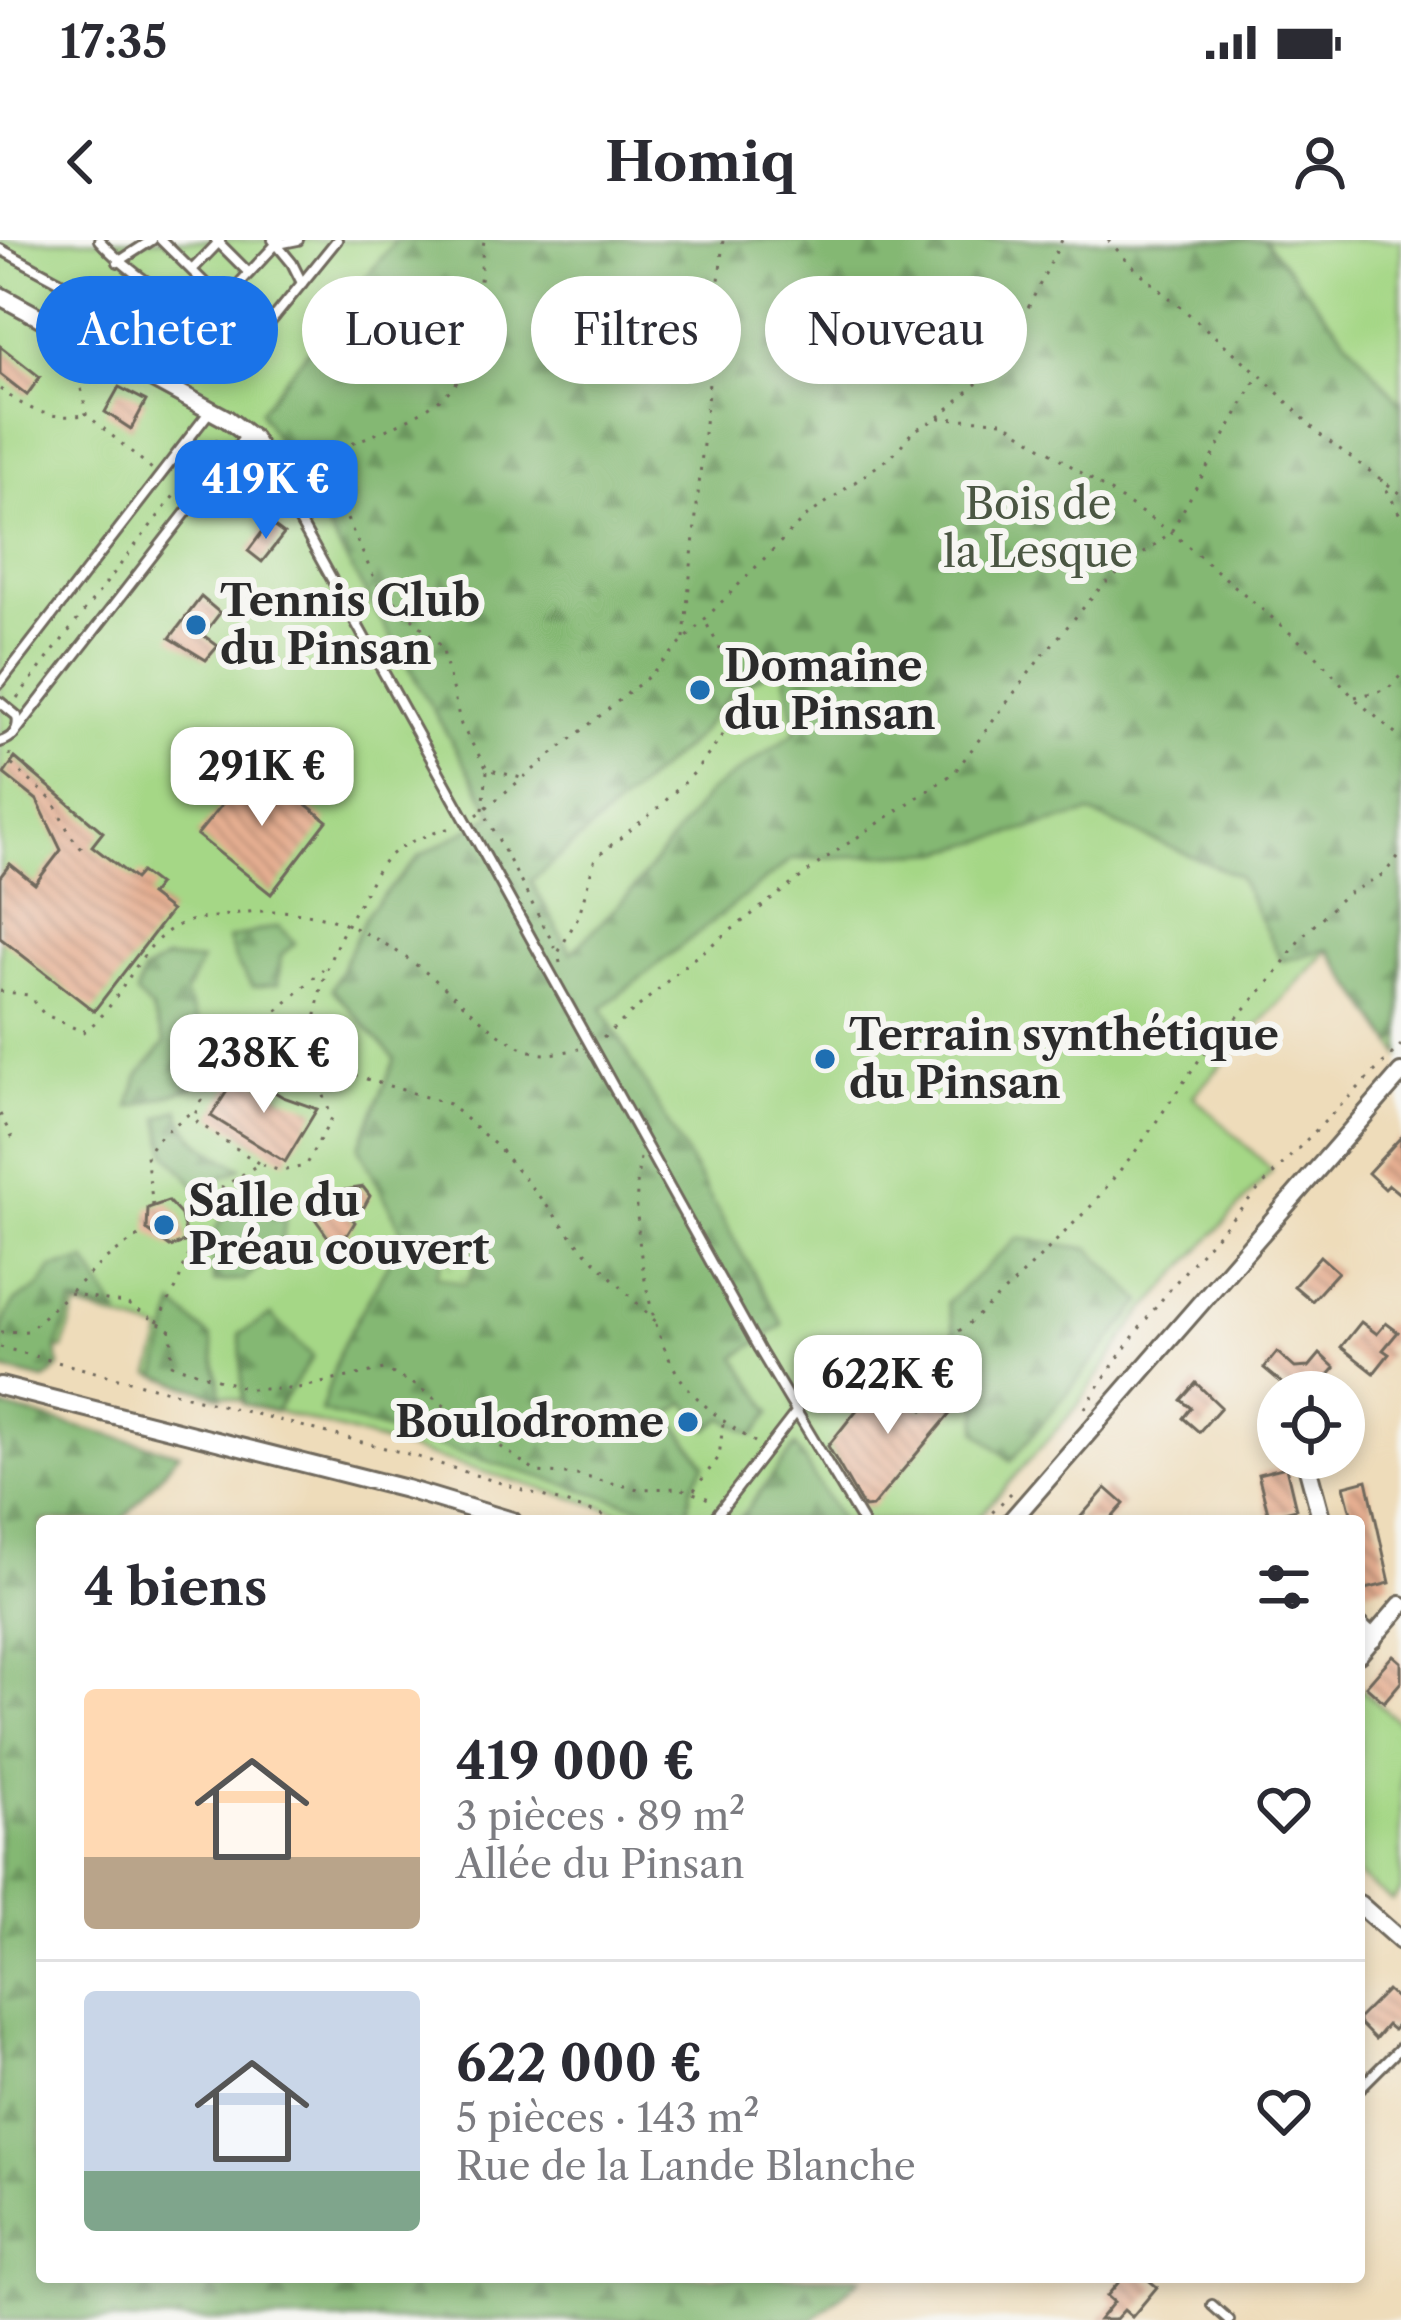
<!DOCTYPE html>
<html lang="fr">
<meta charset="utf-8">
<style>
body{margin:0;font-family:"Libre Caslon Text",serif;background:#f7f7f7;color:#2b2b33;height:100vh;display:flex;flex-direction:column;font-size:45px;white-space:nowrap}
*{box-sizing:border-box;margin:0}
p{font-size:39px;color:#7c7c81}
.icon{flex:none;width:66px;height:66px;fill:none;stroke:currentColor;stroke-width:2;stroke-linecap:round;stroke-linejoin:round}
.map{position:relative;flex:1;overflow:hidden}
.sheet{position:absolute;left:36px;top:1275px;width:1329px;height:768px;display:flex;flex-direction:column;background:#fff;border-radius:12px;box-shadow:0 6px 18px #0003}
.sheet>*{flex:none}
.banner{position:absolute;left:36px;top:36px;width:1329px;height:108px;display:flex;gap:24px}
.fabs{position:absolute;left:1257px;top:1131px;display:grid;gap:24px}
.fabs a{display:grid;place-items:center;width:108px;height:108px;border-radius:50%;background:#fff;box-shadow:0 6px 18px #0003;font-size:60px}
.price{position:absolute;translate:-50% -102px;padding:0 27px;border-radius:24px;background:#fff;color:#222;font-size:39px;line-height:78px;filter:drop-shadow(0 3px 6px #0008)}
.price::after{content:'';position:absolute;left:50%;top:72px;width:36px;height:27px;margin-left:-18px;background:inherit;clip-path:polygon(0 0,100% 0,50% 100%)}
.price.selected{background:#1a73e8;color:#fff}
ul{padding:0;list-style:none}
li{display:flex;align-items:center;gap:36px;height:300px;padding:0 48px}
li+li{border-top:3px solid #e1e1e2}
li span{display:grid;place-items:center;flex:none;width:336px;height:240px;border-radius:12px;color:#555}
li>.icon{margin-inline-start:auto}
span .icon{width:144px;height:144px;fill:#fffc;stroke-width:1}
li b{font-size:51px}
h2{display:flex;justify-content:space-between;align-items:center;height:144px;padding:0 48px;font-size:51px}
.tag{padding:0 42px;border-radius:54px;background:#fff;box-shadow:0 6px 18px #0003;font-size:42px;line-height:108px}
.tag.selected{background:#1a73e8;color:#fff}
.status{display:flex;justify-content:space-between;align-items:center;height:84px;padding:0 60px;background:#fff;direction:ltr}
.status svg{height:33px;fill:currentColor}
header{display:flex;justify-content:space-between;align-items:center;height:156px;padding:0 48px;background:#fff;font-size:54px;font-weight:800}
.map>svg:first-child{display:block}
.grass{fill:#a5d786;stroke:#688158;stroke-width:3}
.forest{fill:url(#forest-firs);stroke:#58724f;stroke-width:3;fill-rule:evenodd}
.park{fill:url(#park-dots);stroke:#688158;stroke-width:3}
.building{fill:url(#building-back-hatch)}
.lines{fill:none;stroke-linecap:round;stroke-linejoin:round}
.lane-casing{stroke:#6f695d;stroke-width:14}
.street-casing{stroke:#6f695d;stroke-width:22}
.path{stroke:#6f695d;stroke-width:3;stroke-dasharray:3 9;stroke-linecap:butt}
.lane{stroke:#fff;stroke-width:8}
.street{stroke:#fff;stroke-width:16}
.poi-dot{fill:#1f6fb2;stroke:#f6f6f2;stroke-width:4.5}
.labels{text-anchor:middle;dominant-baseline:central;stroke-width:12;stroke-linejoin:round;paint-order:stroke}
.park-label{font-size:42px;fill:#4a5642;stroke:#f6f6f2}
.poi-label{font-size:42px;font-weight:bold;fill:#2b2b2b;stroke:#f6f6f2;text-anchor:start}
</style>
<div class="status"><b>17:35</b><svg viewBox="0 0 49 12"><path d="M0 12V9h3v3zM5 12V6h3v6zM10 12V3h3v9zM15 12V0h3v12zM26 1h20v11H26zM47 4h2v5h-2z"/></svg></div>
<header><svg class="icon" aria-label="back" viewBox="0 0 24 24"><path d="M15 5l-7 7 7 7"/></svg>Homiq<svg class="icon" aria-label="person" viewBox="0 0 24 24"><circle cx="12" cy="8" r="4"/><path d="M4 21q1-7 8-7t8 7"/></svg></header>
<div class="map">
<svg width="1401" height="2080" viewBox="0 0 1401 2080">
<defs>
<pattern id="forest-firs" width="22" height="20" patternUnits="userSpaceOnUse" patternTransform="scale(3)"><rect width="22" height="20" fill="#84b873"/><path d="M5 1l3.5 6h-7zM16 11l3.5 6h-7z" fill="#6c965f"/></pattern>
<pattern id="park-dots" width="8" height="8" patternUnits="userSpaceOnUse" patternTransform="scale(3)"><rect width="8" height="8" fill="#a5d786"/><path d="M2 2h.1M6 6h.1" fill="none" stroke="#8eb974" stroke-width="1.8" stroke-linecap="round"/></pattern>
<pattern id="building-back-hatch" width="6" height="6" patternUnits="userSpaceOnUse" patternTransform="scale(3)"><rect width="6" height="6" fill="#e5ae91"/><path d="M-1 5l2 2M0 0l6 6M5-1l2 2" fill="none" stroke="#ba8e77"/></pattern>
</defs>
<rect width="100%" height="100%" fill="#f6f6f2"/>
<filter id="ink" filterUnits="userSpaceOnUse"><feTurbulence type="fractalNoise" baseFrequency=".00833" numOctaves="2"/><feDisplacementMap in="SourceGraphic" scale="24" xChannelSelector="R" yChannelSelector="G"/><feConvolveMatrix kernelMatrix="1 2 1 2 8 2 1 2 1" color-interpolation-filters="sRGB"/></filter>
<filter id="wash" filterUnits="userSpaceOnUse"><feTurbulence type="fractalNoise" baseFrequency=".004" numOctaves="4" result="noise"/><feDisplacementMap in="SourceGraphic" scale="48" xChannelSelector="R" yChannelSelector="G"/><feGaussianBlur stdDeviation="2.7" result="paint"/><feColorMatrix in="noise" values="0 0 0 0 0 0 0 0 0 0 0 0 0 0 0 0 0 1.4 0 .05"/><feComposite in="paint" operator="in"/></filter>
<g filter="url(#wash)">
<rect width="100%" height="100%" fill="#eedcba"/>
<!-- grass -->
<g class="grass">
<path d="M0 0H1401V815L1328 710 1193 856 1272 930 1138 1078 1076 1168 975 1281H651L151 1134 163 1092 76 1067 63 1109 0 1099Z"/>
<path d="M1359 1447 1401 1484V1651L1392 1661 1359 1636Z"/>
</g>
<!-- forest -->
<g class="forest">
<path d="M396 0H1264L1401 164V796L1393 804 1329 709 1282 721 1238 636 1090 573 941 612 792 619 602 768 783 1085 736 1117 771 1172 754 1195 723 1178 708 1190 686 1162 669 1175 705 1224 691 1248 687 1281 321 1171 340 1110 404 995 359 907 395 819 332 749 368 672 420 616 494 575 260 171ZM783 426 796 492 709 552 632 651 571 713 531 641 695 498 736 448Z"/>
<path d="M278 686 295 703 281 715 278 744 253 747 237 724 228 699Z"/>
<path d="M165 719 201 721 185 754 213 820 192 848 129 868 138 836 165 803 151 769 136 754 143 733Z"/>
<path d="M179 869C188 902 212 912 241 928L198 949 167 913 159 878Z"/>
<path d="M241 959 286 972 282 1005 244 1040 214 1042C208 1006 210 983 241 959Z"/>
<path d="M1018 998 1090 1009 1142 1062 1011 1221 977 1191 980 1150 962 1118 947 1063Z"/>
<path d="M86 1021 119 1075 73 1063 57 1107 59 1127 45 1140 0 1129C0 1105 0 1078 16 1061 37 1045 37 1057 52 1028Z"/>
<path d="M175 1065 211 1098 221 1157 157 1136Z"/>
<path d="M271 1075 313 1117 275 1172 243 1164 240 1094Z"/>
<path d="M0 1167 179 1213 122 1281H42V2037H862L812 2080H0Z"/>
<path d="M795 1206 841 1281H738Z"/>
</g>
<!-- park -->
<path class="park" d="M448 1006 482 1012 465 1045 436 1036Z"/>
<g id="blocks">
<!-- building -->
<g class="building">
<path d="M0 106 40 137 27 155 0 134Z"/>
<path d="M119 147 146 161 131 189 105 172Z"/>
<path d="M269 283 284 294 262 322 248 311Z"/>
<path d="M201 357 220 373 203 395 218 406 206 420 170 398Z"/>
<path d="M15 518 103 592 92 606 135 639 141 632 158 645 150 655 171 671 94 771 0 698V637L10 624 35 644 61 610 37 560 4 534Z"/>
<path d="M255 524 327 581 271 654 197 595Z"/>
<path d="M240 831 283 857 317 869 285 922 211 876Z"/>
<path d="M1401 897V955L1389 945 1385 949 1368 933Z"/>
<path d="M363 947 370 956 364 967 345 969 355 982 347 995 328 997 313 976 320 966 341 964 332 952Z"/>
<path d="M168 961 181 975 187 1001 170 1007 147 990 148 968Z"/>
<path d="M1320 1016 1338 1032 1312 1061 1294 1046Z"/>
<path d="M1361 1082 1377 1094 1386 1083 1398 1092 1383 1110 1389 1114 1374 1133 1341 1107Z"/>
<path d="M1277 1112 1295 1128 1309 1127 1320 1114 1335 1128 1319 1146 1289 1149 1264 1128Z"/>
<path d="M883 1137 923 1170 947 1141 965 1156 872 1267 864 1268 828 1206Z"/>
<path d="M1196 1143 1221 1167 1199 1192 1183 1178 1191 1168 1181 1160Z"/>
<path d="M1286 1227 1296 1269 1269 1276 1258 1234Z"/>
<path d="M1367 1240 1390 1343 1366 1349 1359 1330V1281H1353L1344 1246Z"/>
<path d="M1106 1248 1124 1264 1109 1281H1077Z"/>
<path d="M1393 1415 1401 1422V1442L1384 1462 1366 1446Z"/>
<path d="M1387 1750 1401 1763V1781L1393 1790 1387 1785 1375 1799 1359 1783V1778Z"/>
<path d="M1123 2037H1145L1157 2047 1132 2077 1124 2070 1115 2080H1099L1114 2062 1107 2056Z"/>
</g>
</g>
</g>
<g filter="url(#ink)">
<use href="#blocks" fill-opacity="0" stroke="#6f695d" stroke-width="3"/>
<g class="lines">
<defs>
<g id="lane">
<path d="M99 0C124 28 182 71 218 82 238 88 257 83 275 76"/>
<path d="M161 0 223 61"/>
<path d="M216 0 249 33"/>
<path d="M273 0 292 23 302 43"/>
<path d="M278 4 298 0"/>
<path d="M0 9 229 133 337 0"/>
<path d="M118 22 152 0"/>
<path d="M192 30 220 1"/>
<path d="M208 77 280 0"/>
<path d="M269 226 759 1109 862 1281"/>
<path d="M0 443 210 171"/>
<path d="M0 462 17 476C20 489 13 498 0 502"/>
<path d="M13 495 247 194"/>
<path d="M712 1281 797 1171"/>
<path d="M1359 1849 1401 1807"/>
<path d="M1212 2065 1229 2080"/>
</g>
<g id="street">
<path d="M0 56 227 179 253 199 269 226"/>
<path d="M0 1146 406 1249 512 1281"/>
<path d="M1305 1218 1322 1281"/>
<path d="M1011 1281 1401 833"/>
<path d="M1359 1386 1373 1399"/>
<path d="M1359 1414 1401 1365"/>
<path d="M1359 1664 1401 1701"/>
</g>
</defs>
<!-- lane casing -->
<use href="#lane" class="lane-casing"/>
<!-- street casing -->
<use href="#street" class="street-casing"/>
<!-- path -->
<g class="path">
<path d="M1108 0 1130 24 1259 134 1319 194 1401 254"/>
<path d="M71 127 83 154 86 174 152 229"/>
<path d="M0 149C27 170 50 180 84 175"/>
<path d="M939 177 1001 122 1062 0"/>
<path d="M355 201 340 223 341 266 377 344 442 407 461 485 487 529 521 538"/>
<path d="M313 216 339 222"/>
<path d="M283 223C334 210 451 178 468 122 479 87 479 37 484 0"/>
<path d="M1381 239 1401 277"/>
<path d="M684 398 723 0"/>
<path d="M1355 457 1388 449 1401 435"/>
<path d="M17 458 221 195"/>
<path d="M10 513 11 524 53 561 71 596 86 614"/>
<path d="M487 531 483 570 558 713"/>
<path d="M477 575 648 437 803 279 893 215 913 191 938 178 1003 181 1171 292 1316 415 1354 458 1401 498"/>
<path d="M560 723 558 713 579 675 595 618 657 569 694 533 719 501 737 464 735 436 705 381"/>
<path d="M0 751 28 755 44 774 83 792C124 765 136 703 181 684 195 678 212 678 227 675 316 659 378 691 445 748 472 770 500 802 534 812 547 817 566 811 579 809"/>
<path d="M603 798 689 722 826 618 954 533 1038 421 1102 346 1171 292 1259 134"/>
<path d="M320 825 449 864 499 908 580 1006 656 1082"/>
<path d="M0 874 16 905"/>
<path d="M640 918C629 976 647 1096 684 1143 704 1168 729 1186 755 1202"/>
<path d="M258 923 194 880C202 834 288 762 323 729"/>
<path d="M153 966 146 915 157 899 195 869"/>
<path d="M71 1051 102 1022 147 990"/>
<path d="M157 1082 176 1048 192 1005 191 978 198 963 259 924 281 931 305 926 332 878C300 800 315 737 357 667 366 652 374 631 386 619 403 601 431 594 453 587"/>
<path d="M0 1092 28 1091 69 1053 128 1064 172 1091 171 1124 248 1149H294L384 1129 417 1146 536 1232 577 1235 638 1249 680 1248 709 1259"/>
<path d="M0 1107 408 1214 622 1281"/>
<path d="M808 1163 824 1152 927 1111 965 1087 1015 1042 1091 966 1138 908 1199 820 1271 740 1300 699 1345 655 1384 634 1401 613"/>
<path d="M1085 1168C1169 1031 1288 919 1401 805"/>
<path d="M694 1250 719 1217 723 1184"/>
<path d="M730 1275 739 1281"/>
<path d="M984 1281 1012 1252"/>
</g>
<!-- lane -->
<use href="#lane" class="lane"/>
<!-- street -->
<use href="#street" class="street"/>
</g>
</g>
<!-- markers -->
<g class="poi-dot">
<circle cx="196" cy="385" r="12"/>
<circle cx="700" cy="450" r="12"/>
<circle cx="825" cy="819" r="12"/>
<circle cx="164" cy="985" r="12"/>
<circle cx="688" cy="1182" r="12"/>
</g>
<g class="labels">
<!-- park labels -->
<g class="park-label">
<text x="1038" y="264">Bois de<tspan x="1038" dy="48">la Lesque</tspan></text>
</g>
<!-- poi labels -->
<g class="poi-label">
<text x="220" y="361">Tennis Club<tspan x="220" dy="48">du Pinsan</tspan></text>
<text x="724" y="426">Domaine<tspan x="724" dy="48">du Pinsan</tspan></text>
<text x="849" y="795">Terrain synthétique<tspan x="849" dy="48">du Pinsan</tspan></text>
<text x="188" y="961">Salle du<tspan x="188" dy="48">Préau couvert</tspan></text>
<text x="664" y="1182" text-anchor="end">Boulodrome</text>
</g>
</g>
</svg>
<div class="fabs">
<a><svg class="icon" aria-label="locate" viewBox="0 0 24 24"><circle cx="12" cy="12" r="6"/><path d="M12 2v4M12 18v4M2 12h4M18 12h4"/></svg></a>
</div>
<b class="price selected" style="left:266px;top:302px">419K €</b>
<b class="price" style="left:262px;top:589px">291K €</b>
<b class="price" style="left:264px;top:876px">238K €</b>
<b class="price" style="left:888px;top:1197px">622K €</b>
<div class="banner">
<a class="tag selected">Acheter</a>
<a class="tag">Louer</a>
<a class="tag">Filtres</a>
<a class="tag">Nouveau</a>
</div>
<section class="sheet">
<h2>4 biens<svg class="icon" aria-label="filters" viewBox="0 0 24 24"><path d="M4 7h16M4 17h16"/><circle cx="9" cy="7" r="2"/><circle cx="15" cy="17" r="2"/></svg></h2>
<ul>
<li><span style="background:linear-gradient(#ffd9b3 70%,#b9a48a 0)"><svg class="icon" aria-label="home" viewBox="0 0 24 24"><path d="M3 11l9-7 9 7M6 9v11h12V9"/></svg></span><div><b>419 000 €</b><p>3 pièces · 89 m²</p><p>Allée du Pinsan</p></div><svg class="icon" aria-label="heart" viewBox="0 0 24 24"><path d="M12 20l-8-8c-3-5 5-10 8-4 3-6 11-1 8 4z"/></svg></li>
<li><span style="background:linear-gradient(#c9d6e8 75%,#7fa58c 0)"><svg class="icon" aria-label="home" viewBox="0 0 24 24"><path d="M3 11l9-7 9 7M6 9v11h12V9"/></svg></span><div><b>622 000 €</b><p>5 pièces · 143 m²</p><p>Rue de la Lande Blanche</p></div><svg class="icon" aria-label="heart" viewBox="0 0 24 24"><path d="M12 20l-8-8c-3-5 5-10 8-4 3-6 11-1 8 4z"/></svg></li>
</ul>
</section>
</div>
